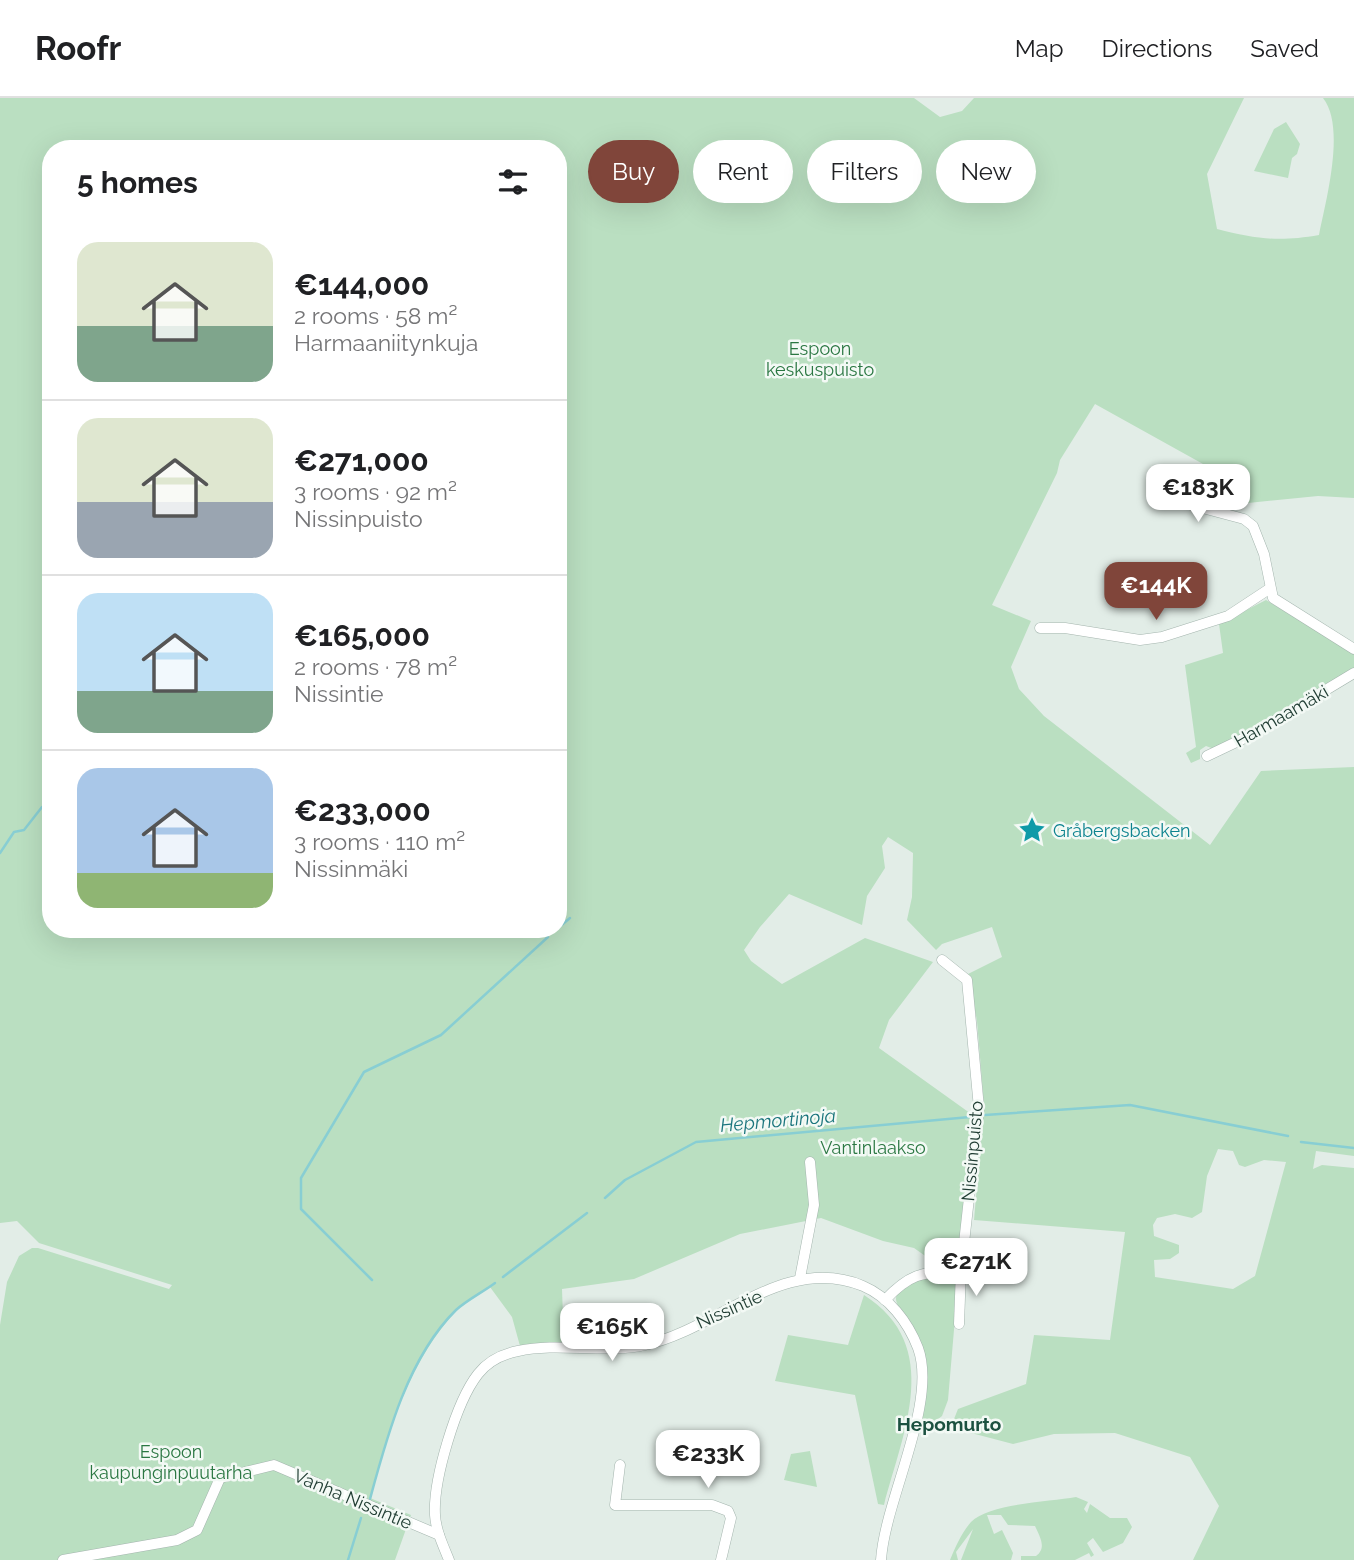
<!DOCTYPE html>
<meta charset="utf-8">
<style>
body{margin:0;font-family:Raleway,sans-serif;background:#f6f6f6;color:#202124;height:100vh;display:flex;flex-direction:column;font-size:26px;white-space:nowrap}
*{box-sizing:border-box;margin:0}
p{font-size:23px;color:#757577}
.icon{flex:none;width:38px;height:38px;fill:none;stroke:currentColor;stroke-width:2;stroke-linecap:round;stroke-linejoin:round}
.map{position:relative;flex:1;overflow:hidden}
.details{position:absolute;left:42px;top:42px;width:525px;height:798px;display:flex;flex-direction:column;background:#fff;border-radius:28px;box-shadow:0 7px 28px #0002}
.details>*{flex:none}
.top-card{position:absolute;left:588px;top:42px;width:660px;height:63px;display:flex;gap:14px}
.price{position:absolute;translate:-50% -60px;padding:0 16px;border-radius:14px;background:#fff;color:#222;font-size:23px;line-height:46px;filter:drop-shadow(0 2px 4px #0008)}
.price::after{content:'';position:absolute;left:50%;top:42px;width:21px;height:16px;margin-left:-10px;background:inherit;clip-path:polygon(0 0,100% 0,50% 100%)}
.price.on{background:#80453a;color:#fff}
ul{padding:0;list-style:none}
li{display:flex;align-items:center;gap:21px;height:175px;padding:0 35px}
li+li{border-top:2px solid #e0e0e0}
li span{display:grid;place-items:center;flex:none;width:196px;height:140px;border-radius:21px;color:#555}
li>.icon{margin-inline-start:auto}
span .icon{width:84px;height:84px;fill:#fffc;stroke-width:1}
li b{font-size:30px}
h2{display:flex;justify-content:space-between;align-items:center;height:84px;padding:0 35px;font-size:30px}
.tag{padding:0 24px;border-radius:32px;background:#fff;box-shadow:0 7px 28px #0002;font-size:24px;line-height:63px}
.tag.on{background:#80453a;color:#fff}
header{display:flex;align-items:center;gap:42px;box-sizing:border-box;height:98px;padding:0 35px;background:#fff;border-bottom:2px solid #e0e0e0}
header strong{font-size:33px}
nav{display:flex;gap:38px;margin-inline-start:auto;font-size:24px}
.map>svg:first-child{display:block}
.green{fill:#badfc1;fill-rule:evenodd}
.lines{fill:none;stroke-linecap:round;stroke-linejoin:round}
.stream{stroke:#88ced3;stroke-width:2.5}
.minor-casing{stroke:#a4b5ae;stroke-width:11}
.minor{stroke:#fff;stroke-width:10}
.labels{text-anchor:middle;dominant-baseline:central;stroke-width:5;stroke-linejoin:round;paint-order:stroke}
.park-label{font-size:18px;fill:#2a7742;stroke:#f3f9f5}
.street-label{font-size:18px;fill:#213e34;stroke:#f3f9f5}
.culture-label{font-size:18px;fill:#0d838f;stroke:#f3f9f5;text-anchor:start}
.water-label{font-size:19px;font-style:italic;fill:#19747c;stroke:#f3f9f5}
.neighbourhood-label{font-size:19px;font-weight:bold;fill:#1c5140;stroke:#f3f9f5}
</style>
<header>
<strong>Roofr</strong>
<nav><a>Map</a><a>Directions</a><a>Saved</a></nav>
</header>
<div class="map">
<svg width="1354" height="1462" viewBox="0 0 1354 1462">
<rect width="100%" height="100%" fill="#e2ede7"/>
<!-- green -->
<g class="green">
<path d="M0 0H914L940 19 962 13 974 0H1244L1207 76 1217 131C1256 141 1279 144 1319 137 1326 102 1346 29 1323 0H1354V400L1318 398 1248 405 1231 400 1228 394 1230 381 1095 306 1060 362 1057 375 992 507 1031 523 1011 569 1019 591 1044 618 1210 747 1261 673 1354 669V1058L1316 1053 1313 1071 1322 1067 1354 1070V1462H1193L1219 1408 1190 1359 1115 1335 1054 1336 1013 1346 956 1331 954 1321 958 1311 1026 1286 1034 1237 1110 1242 1125 1134 974 1122 984 1007 977 923 968 876 1002 859 992 829 942 846 936 852 907 822 912 799 913 755 888 739 882 748 885 770 867 798 862 827 789 796 760 829 744 852 751 863 782 886 865 840 933 864 889 922 879 950 974 1018 959 1161 931 1162 914 1150 883 1143 821 1120 740 1136 634 1181 562 1191 564 1247 520 1248 512 1219 490 1189C479 1196 464 1204 455 1214 408 1266 388 1334 370 1400L411 1417 395 1462H0V1227L7 1184 19 1158 32 1150H38L169 1191 172 1187 39 1145 17 1123 0 1125ZM51 51H558V831H51ZM1218 1051 1233 1053 1239 1067 1245 1069 1264 1062 1286 1064 1255 1178 1233 1191 1155 1179 1154 1162 1170 1161 1179 1155V1147L1154 1138 1153 1127 1157 1120 1175 1116 1192 1120 1202 1114 1207 1078Z"/>
<path d="M1286 24 1300 46 1297 56 1292 60 1288 80 1254 73 1274 31Z"/>
<path d="M1266 502 1354 556V572L1217 652 1206 648 1200 652V661L1191 665 1186 655 1196 649 1185 567 1223 555 1219 526Z"/>
<path d="M947 1176 958 1185 948 1302 942 1318 920 1335H915C916 1315 924 1259 919 1243 915 1231 895 1209 896 1200 898 1181 933 1177 947 1176Z"/>
<path d="M864 1197C944 1248 903 1334 884 1407L878 1406 855 1297 775 1283 788 1237 848 1247Z"/>
<path d="M810 1353 817 1389 784 1382 791 1356Z"/>
<path d="M1076 1399 1088 1404 1084 1411 1087 1415 1090 1406 1110 1420H1127L1132 1429 1123 1445 1103 1454 1093 1440 1087 1445 1094 1457 1091 1459 1089 1455 1075 1462H1021V1458H1036C1047 1450 1040 1439 1035 1428L1008 1427 1001 1417H987L994 1436 1002 1432 1013 1455 1011 1462H961L973 1431 956 1454 958 1462H950C955 1450 962 1434 971 1424 990 1405 1050 1404 1076 1399Z"/>
</g>
<g class="lines">
<!-- stream -->
<g class="stream">
<path d="M0 755 14 734 24 732 42 709"/>
<path d="M558 830 570 820"/>
<path d="M985 1017 1130 1007 1288 1038"/>
<path d="M1301 1044 1354 1050"/>
<path d="M605 1100 625 1082 696 1044 970 1019"/>
<path d="M503 1179 587 1115"/>
<path d="M372 1182 301 1111V1080L364 974 441 937 548 839"/>
<path d="M370 1401C387 1338 408 1259 456 1212 467 1202 483 1194 495 1185"/>
<path d="M348 1462 361 1420"/>
</g>
<defs>
<g id="minor">
<path d="M1184 405 1244 421 1253 428 1264 456 1273 500 1354 551"/>
<path d="M1040 530H1065L1140 542 1162 539 1228 518 1269 491"/>
<path d="M1207 658 1251 637 1354 575"/>
<path d="M800 1180 814 1107 810 1064"/>
<path d="M885 1202C912 1173 924 1175 961 1172L979 1010 967 882 942 862"/>
<path d="M959 1226 961 1172"/>
<path d="M620 1367 615 1407H712L728 1413 731 1420 721 1462"/>
<path d="M63 1462 177 1442 197 1432 220 1380 274 1367 439 1437"/>
<path d="M449 1462C443 1447 436 1433 435 1417 433 1382 456 1304 478 1276 488 1263 503 1256 518 1253 559 1244 604 1256 645 1247 718 1231 785 1155 863 1188 889 1199 908 1224 918 1250 938 1305 885 1401 881 1462"/>
</g>
</defs>
<!-- minor casing -->
<use href="#minor" class="minor-casing"/>
<!-- minor -->
<use href="#minor" class="minor"/>
</g>
<!-- icons -->
<defs>
<symbol id="sight-bare" viewBox="-9 -9 18 18"><path d="M0-6L1.8-2.2L6-1.7L2.9 1.2L3.7 5.4L0 3.3L-3.7 5.4L-2.9 1.2L-6-1.7L-1.8-2.2Z" fill="#0f9aa8" stroke="#f3f9f5" stroke-width="2.5" paint-order="stroke"/></symbol>
</defs>
<g fill-rule="evenodd">
<use href="#sight-bare" x="1013" y="713" width="38" height="38"/>
</g>
<g class="labels">
<!-- park labels -->
<g class="park-label">
<text x="820" y="250">Espoon<tspan x="820" dy="21">keskuspuisto</tspan></text>
<text x="873" y="1049">Vantinlaakso</text>
<text x="171" y="1353">Espoon<tspan x="171" dy="21">kaupunginpuutarha</tspan></text>
</g>
<!-- street labels -->
<g class="street-label">
<text transform="translate(1281 618) rotate(-30)">Harmaamäki</text>
<text transform="translate(972 1053) rotate(-85)">Nissinpuisto</text>
<text transform="translate(729 1211) rotate(-24)">Nissintie</text>
<text transform="translate(353 1401) rotate(23)">Vanha Nissintie</text>
</g>
<!-- culture labels -->
<g class="culture-label">
<text x="1053" y="732">Gråbergsbacken</text>
</g>
<!-- water labels -->
<g class="water-label">
<text transform="translate(778 1022) rotate(-5)">Hepmortinoja</text>
</g>
<!-- neighbourhood labels -->
<g class="neighbourhood-label">
<text x="949" y="1326">Hepomurto</text>
</g>
</g>
</svg>
<b class="price" style="left:1198px;top:426px">€183K</b>
<b class="price on" style="left:1156px;top:524px">€144K</b>
<b class="price" style="left:976px;top:1200px">€271K</b>
<b class="price" style="left:612px;top:1265px">€165K</b>
<b class="price" style="left:708px;top:1392px">€233K</b>
<div class="top-card">
<a class="tag on">Buy</a>
<a class="tag">Rent</a>
<a class="tag">Filters</a>
<a class="tag">New</a>
</div>
<section class="details">
<h2>5 homes<svg class="icon" aria-label="filters" viewBox="0 0 24 24"><path d="M4 7h16M4 17h16"/><circle cx="9" cy="7" r="2"/><circle cx="15" cy="17" r="2"/></svg></h2>
<ul>
<li><span style="background:linear-gradient(#dfe7d0 60%,#7fa58c 0)"><svg class="icon" aria-label="home" viewBox="0 0 24 24"><path d="M3 11l9-7 9 7M6 9v11h12V9"/></svg></span><div><b>€144,000</b><p>2 rooms · 58 m²</p><p>Harmaaniitynkuja</p></div></li>
<li><span style="background:linear-gradient(#dfe7d0 60%,#9aa5b1 0)"><svg class="icon" aria-label="home" viewBox="0 0 24 24"><path d="M3 11l9-7 9 7M6 9v11h12V9"/></svg></span><div><b>€271,000</b><p>3 rooms · 92 m²</p><p>Nissinpuisto</p></div></li>
<li><span style="background:linear-gradient(#bfe0f5 70%,#7fa58c 0)"><svg class="icon" aria-label="home" viewBox="0 0 24 24"><path d="M3 11l9-7 9 7M6 9v11h12V9"/></svg></span><div><b>€165,000</b><p>2 rooms · 78 m²</p><p>Nissintie</p></div></li>
<li><span style="background:linear-gradient(#a9c7e8 75%,#8fb573 0)"><svg class="icon" aria-label="home" viewBox="0 0 24 24"><path d="M3 11l9-7 9 7M6 9v11h12V9"/></svg></span><div><b>€233,000</b><p>3 rooms · 110 m²</p><p>Nissinmäki</p></div></li>
</ul>
</section>
</div>
